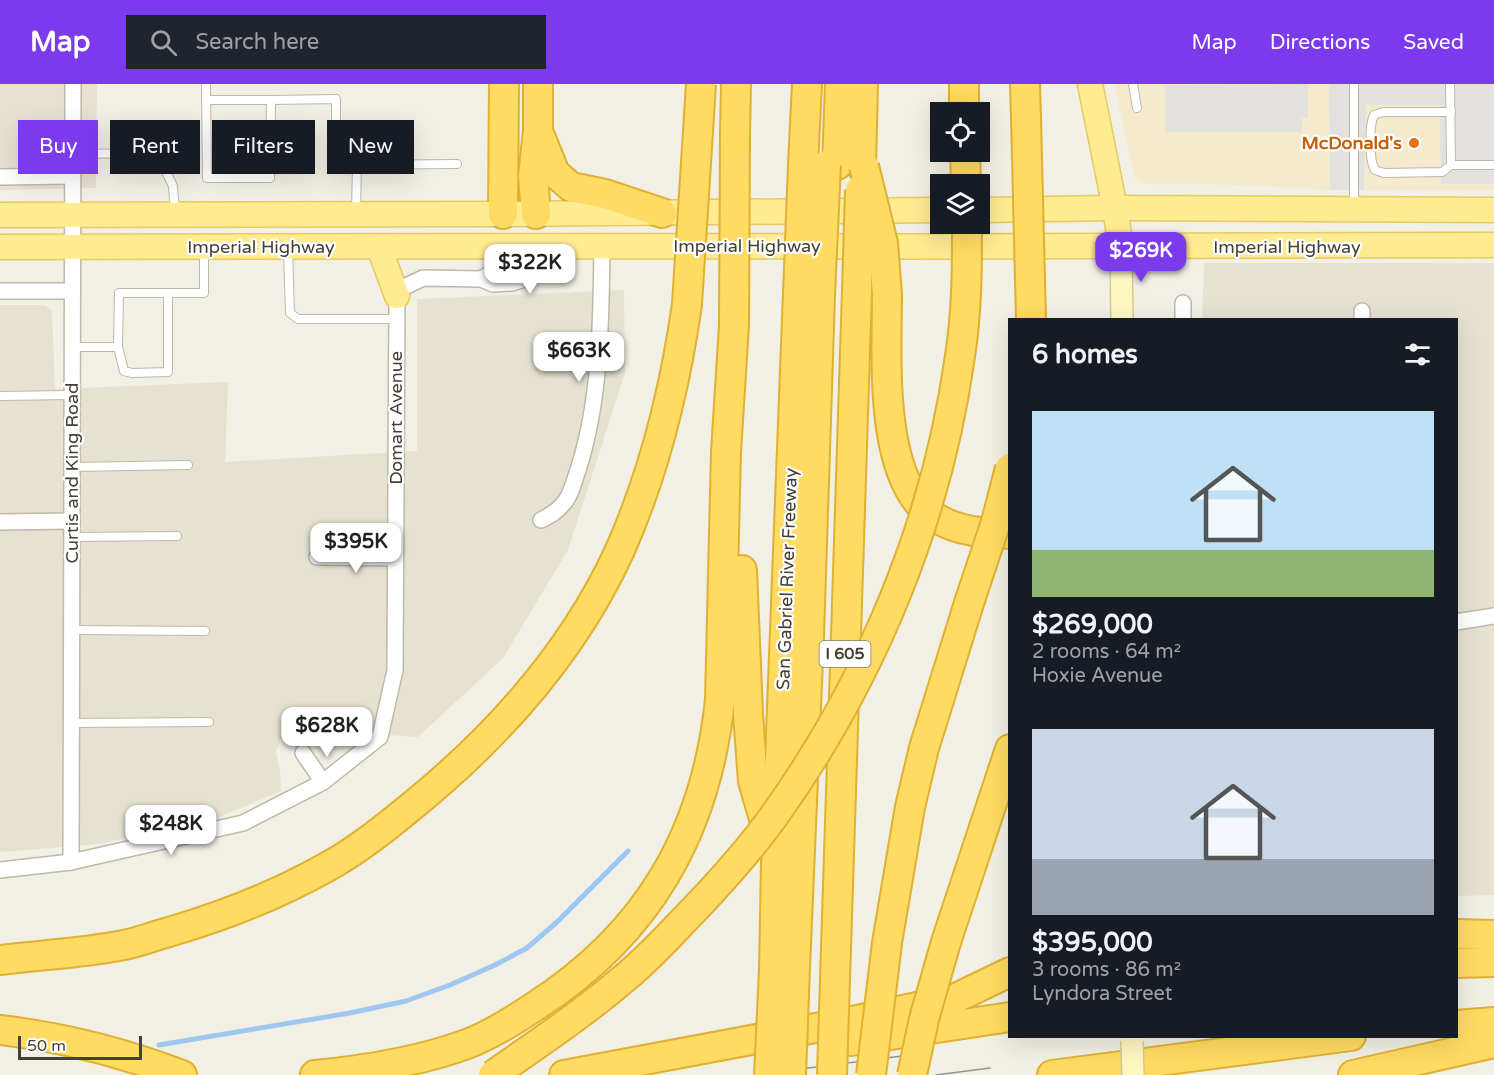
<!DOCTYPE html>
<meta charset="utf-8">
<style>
body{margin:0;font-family:"Varela Round",sans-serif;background:#20242c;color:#f1f3f6;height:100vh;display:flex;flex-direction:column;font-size:22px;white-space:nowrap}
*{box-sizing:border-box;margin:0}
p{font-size:20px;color:#9ea1a6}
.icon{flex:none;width:33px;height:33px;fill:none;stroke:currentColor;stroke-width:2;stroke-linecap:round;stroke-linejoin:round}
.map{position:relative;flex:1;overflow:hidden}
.drawer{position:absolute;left:1008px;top:234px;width:450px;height:720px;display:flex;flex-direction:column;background:#171b24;border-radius:0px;box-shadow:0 6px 24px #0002}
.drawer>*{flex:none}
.top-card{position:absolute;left:18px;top:36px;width:570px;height:54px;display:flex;gap:12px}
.fabs{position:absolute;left:930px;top:18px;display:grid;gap:12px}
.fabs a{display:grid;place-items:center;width:60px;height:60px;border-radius:0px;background:#171b24;box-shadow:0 6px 24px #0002;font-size:30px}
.scale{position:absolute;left:18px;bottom:15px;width:124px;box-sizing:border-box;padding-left:6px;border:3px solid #454034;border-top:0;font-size:16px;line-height:21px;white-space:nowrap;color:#454034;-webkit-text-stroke:4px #fff;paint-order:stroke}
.price{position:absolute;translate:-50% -51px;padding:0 14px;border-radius:12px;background:#fff;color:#222;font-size:20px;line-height:39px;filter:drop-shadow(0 2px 3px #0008)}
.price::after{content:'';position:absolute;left:50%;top:36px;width:18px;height:14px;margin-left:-9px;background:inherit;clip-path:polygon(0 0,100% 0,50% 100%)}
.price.on{background:#7c3aed;color:#fff}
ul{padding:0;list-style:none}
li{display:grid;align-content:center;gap:12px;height:318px;padding:0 24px}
li span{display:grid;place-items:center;height:186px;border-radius:0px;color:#555}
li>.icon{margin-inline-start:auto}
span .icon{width:108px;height:108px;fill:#fffc;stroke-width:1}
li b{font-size:26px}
h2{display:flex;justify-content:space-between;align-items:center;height:72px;padding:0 24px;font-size:26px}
.tag{padding:0 21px;border-radius:0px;background:#171b24;box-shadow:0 6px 24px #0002;font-size:21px;line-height:54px}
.tag.on{background:#7c3aed;color:#fff}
header{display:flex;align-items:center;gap:36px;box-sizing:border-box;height:84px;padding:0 30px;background:#7c3aed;color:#fff}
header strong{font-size:28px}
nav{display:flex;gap:33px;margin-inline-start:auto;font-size:21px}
.search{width:420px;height:54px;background:#20242c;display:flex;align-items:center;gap:15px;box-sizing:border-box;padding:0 21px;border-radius:0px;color:#9ea1a6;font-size:22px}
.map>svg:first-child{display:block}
.residential{fill:#e6e2d2}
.commercial{fill:#f5e9ce}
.parking{fill:#e3e1dd}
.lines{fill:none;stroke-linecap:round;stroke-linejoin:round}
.stream{stroke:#9fc7f1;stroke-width:5}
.lane-casing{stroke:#beb8a7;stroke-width:10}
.street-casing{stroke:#beb8a7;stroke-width:18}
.secondary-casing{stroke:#d3c993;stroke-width:24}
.primary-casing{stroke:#e5ca60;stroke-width:27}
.highway-casing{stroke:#dfb132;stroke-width:32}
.lane{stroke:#fff;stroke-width:8}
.street{stroke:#fff;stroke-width:15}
.secondary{stroke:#fff6c2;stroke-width:21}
.primary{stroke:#ffeb91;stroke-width:24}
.highway{stroke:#ffdb63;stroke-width:28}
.tram{stroke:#949494;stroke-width:1.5}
.secondary-bridge-casing{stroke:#d3c993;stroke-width:24;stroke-linecap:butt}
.highway-bridge-casing{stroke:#dfb132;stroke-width:32;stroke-linecap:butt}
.secondary-bridge{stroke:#fff6c2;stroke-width:21}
.highway-bridge{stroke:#ffdb63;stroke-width:28}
.food-dot{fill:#e8710a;stroke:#fff;stroke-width:2}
.labels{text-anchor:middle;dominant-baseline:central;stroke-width:4.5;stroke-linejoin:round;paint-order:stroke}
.shield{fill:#fff;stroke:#7d7971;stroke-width:1.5}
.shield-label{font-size:16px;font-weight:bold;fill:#454034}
.food-label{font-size:18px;font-weight:bold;fill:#c56008;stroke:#fff;text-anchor:end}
.street-label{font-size:18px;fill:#454034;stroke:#fff}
</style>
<header>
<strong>Map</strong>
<div class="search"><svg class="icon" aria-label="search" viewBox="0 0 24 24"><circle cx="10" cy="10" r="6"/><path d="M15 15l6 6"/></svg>Search here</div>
<nav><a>Map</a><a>Directions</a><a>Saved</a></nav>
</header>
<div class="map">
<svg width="1494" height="991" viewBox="0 0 1494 991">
<rect width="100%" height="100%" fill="#f2f0e4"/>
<!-- residential -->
<g class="residential">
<path d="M0 0H97L96 104 0 106Z"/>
<path d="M1204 179H1494V811L1457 812 1456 236H1202Z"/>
<path d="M624 206 625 289 568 466 503 574 418 653 355 649 305 643 285 648 276 667 280 687 281 707 215 735 99 760 0 768V221H44L52 226 55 305 228 298 225 378 417 367V215Z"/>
</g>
<!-- commercial -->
<path class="commercial" d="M1114 0H1494V106H1330L1247 101 1146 100 1140 98 1134 91Z"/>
<!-- parking -->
<g class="parking">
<path d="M1308 0V34H1302V48H1165V1Z"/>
<path d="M1329 0H1494V100H1441L1440 21H1366L1364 106H1330Z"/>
</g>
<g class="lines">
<!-- stream -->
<path class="stream" d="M159 961 350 929 406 917 450 901 495 881 527 864 557 838 628 767"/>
<defs>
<g id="lane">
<path d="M206 0 207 94H270L271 16 336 15V81L457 80"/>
<path d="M1133 0 1137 24"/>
<path d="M1354 0V121"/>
<path d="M1450 0 1451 81"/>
<path d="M206 16H271"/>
<path d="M1451 28H1383L1374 31C1369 41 1369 77 1375 86L1384 89 1442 88 1451 81H1494"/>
<path d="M72 70 157 69 173 102 175 129"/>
<path d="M356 127 357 81"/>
<path d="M288 166 290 229 298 235H397"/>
<path d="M72 263H118L119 209H204V165"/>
<path d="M118 263 124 287 132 289 168 288V209"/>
<path d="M0 312 72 311"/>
<path d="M72 383 188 381"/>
<path d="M72 453 177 452"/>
<path d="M72 546 205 547"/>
<path d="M72 639 209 638"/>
</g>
<g id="street">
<path d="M0 93 72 92"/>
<path d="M481 195 503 182V162"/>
<path d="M0 207H72"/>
<path d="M1183 219V236"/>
<path d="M1362 227V236"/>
<path d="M541 436C549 432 557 428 563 420 571 412 574 397 578 386 601 315 601 237 602 162"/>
<path d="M0 438 72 437"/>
<path d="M317 473 395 474"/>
<path d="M1456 538 1494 532"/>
<path d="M303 669 323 698"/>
<path d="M71 778 73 0"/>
<path d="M0 786 71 778 243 739 323 698 380 653 395 586 397 212 402 204 423 194 481 195 493 200 512 199 525 195 534 184 535 162"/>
</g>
<path id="secondary" d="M1121 164 1122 236"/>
<g id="primary">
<path d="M1090 0 1115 124 1121 164"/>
<path d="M980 126 1115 124 1494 126"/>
<path d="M0 131 503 130 940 126"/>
<path d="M0 163C498 161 996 164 1494 161"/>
<path d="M379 163 397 212"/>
</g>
<g id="highway">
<path d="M964 0V28"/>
<path d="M1025 0 1026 35"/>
<path d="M538 47 555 89 571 103 605 110 662 129"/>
<path d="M735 50 736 0"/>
<path d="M965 68 966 100"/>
<path d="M803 81 807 0"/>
<path d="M837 81 840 0"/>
<path d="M861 82 863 0"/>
<path d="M503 130 504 0"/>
<path d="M536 130 533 92 538 47V0"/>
<path d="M887 211C887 271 877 402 938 435 960 448 985 449 1010 450"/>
<path d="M742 486 748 630 753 697 769 752"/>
<path d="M1456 850 1494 851"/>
<path d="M946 858 1010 665"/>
<path d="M887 859 910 723 924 664 970 516"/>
<path d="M836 864 857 206"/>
<path d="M0 876C41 871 84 869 124 861 139 858 154 852 169 848 224 832 277 811 327 783 358 766 385 744 412 722 498 652 574 567 620 466 655 387 675 305 687 220"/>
<path d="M1456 879 1494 878"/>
<path d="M795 884 809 552 820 211"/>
<path d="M774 886 776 779 798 209"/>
<path d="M1456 941 1494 938"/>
<path d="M0 946C61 953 124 969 182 991"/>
<path d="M851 957 1010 933"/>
<path d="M315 991C367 986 418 978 467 960 491 951 513 937 534 923 648 850 706 749 720 616L726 368 734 241"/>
<path d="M564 991 853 937 954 915 1010 888"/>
<path d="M1052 991 1351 952"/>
<path d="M1353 991 1494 959"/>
</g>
</defs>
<!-- lane casing -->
<use href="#lane" class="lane-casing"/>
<!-- street casing -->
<use href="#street" class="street-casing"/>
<!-- secondary casing -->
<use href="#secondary" class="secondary-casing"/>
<!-- primary casing -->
<use href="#primary" class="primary-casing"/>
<!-- highway casing -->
<use href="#highway" class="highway-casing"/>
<!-- lane -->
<use href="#lane" class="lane"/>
<!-- street -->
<use href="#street" class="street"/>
<!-- secondary -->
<use href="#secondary" class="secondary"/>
<!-- primary -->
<use href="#primary" class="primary"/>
<!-- highway -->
<use href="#highway" class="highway"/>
<!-- tram -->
<g class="tram">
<path d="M755 991 902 972"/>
<path d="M936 991 990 984"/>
</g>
<defs>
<path id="secondary-bridge" d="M1132 957 1133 991"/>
<g id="highway-bridge">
<path d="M1026 35 1031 236"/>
<path d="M864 82 883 159 887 211"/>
<path d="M857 206 860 106"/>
<path d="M798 209 803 81"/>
<path d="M820 211 826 81"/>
<path d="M687 220 701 0"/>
<path d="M734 241 735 50"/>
<path d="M970 516 996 438 1010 384"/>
<path d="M493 991C536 961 581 931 621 897 645 878 666 855 687 833 718 801 748 768 774 732 871 596 937 438 960 272 967 228 967 184 967 140"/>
<path d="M769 991 774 886"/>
<path d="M791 991 795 884"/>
<path d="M832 991 836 864"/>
<path d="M871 991 887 859"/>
<path d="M912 991 924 935 946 858"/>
</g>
</defs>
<!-- secondary-bridge casing -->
<use href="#secondary-bridge" class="secondary-bridge-casing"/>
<!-- highway-bridge casing -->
<use href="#highway-bridge" class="highway-bridge-casing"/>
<!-- secondary-bridge -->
<use href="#secondary-bridge" class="secondary-bridge"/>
<!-- highway-bridge -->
<use href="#highway-bridge" class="highway-bridge"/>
</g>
<!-- markers -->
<circle class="food-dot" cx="1414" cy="59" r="6"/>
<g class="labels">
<!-- shield labels -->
<rect class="shield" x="819.5" y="557" width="51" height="26" rx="4.5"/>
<g class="shield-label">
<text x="845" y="570">I 605</text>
</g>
<!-- food labels -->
<g class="food-label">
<text x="1402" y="59">McDonald's</text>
</g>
<!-- street labels -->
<g class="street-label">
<text x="747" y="162">Imperial Highway</text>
<text x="261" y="163">Imperial Highway</text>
<text x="1287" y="163">Imperial Highway</text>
<text transform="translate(396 334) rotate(-90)">Domart Avenue</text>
<text transform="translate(72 389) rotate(-90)">Curtis and King Road</text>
<text transform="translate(787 495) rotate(-88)">San Gabriel River Freeway</text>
</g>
</g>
</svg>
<div class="fabs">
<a><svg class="icon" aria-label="locate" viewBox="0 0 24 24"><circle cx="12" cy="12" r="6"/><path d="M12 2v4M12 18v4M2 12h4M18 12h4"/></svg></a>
<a><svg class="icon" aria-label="layers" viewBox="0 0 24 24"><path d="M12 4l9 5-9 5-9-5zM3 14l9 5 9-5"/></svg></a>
</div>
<div class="scale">50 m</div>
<b class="price on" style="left:1141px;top:199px">$269K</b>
<b class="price" style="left:530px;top:211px">$322K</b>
<b class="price" style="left:579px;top:299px">$663K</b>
<b class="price" style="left:356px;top:490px">$395K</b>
<b class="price" style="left:327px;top:674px">$628K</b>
<b class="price" style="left:171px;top:772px">$248K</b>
<div class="top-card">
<a class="tag on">Buy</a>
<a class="tag">Rent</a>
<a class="tag">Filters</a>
<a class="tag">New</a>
</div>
<section class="drawer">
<h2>6 homes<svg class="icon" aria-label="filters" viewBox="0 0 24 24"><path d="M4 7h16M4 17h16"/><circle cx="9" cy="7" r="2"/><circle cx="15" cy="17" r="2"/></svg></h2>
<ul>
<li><span style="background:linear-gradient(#bfe0f5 75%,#8fb573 0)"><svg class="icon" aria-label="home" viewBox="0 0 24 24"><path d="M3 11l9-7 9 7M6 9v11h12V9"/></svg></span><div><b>$269,000</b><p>2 rooms · 64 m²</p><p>Hoxie Avenue</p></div></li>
<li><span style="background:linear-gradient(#c9d6e8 70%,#9aa5b1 0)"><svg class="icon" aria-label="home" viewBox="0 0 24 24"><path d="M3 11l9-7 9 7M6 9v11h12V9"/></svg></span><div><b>$395,000</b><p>3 rooms · 86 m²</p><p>Lyndora Street</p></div></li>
</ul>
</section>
</div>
